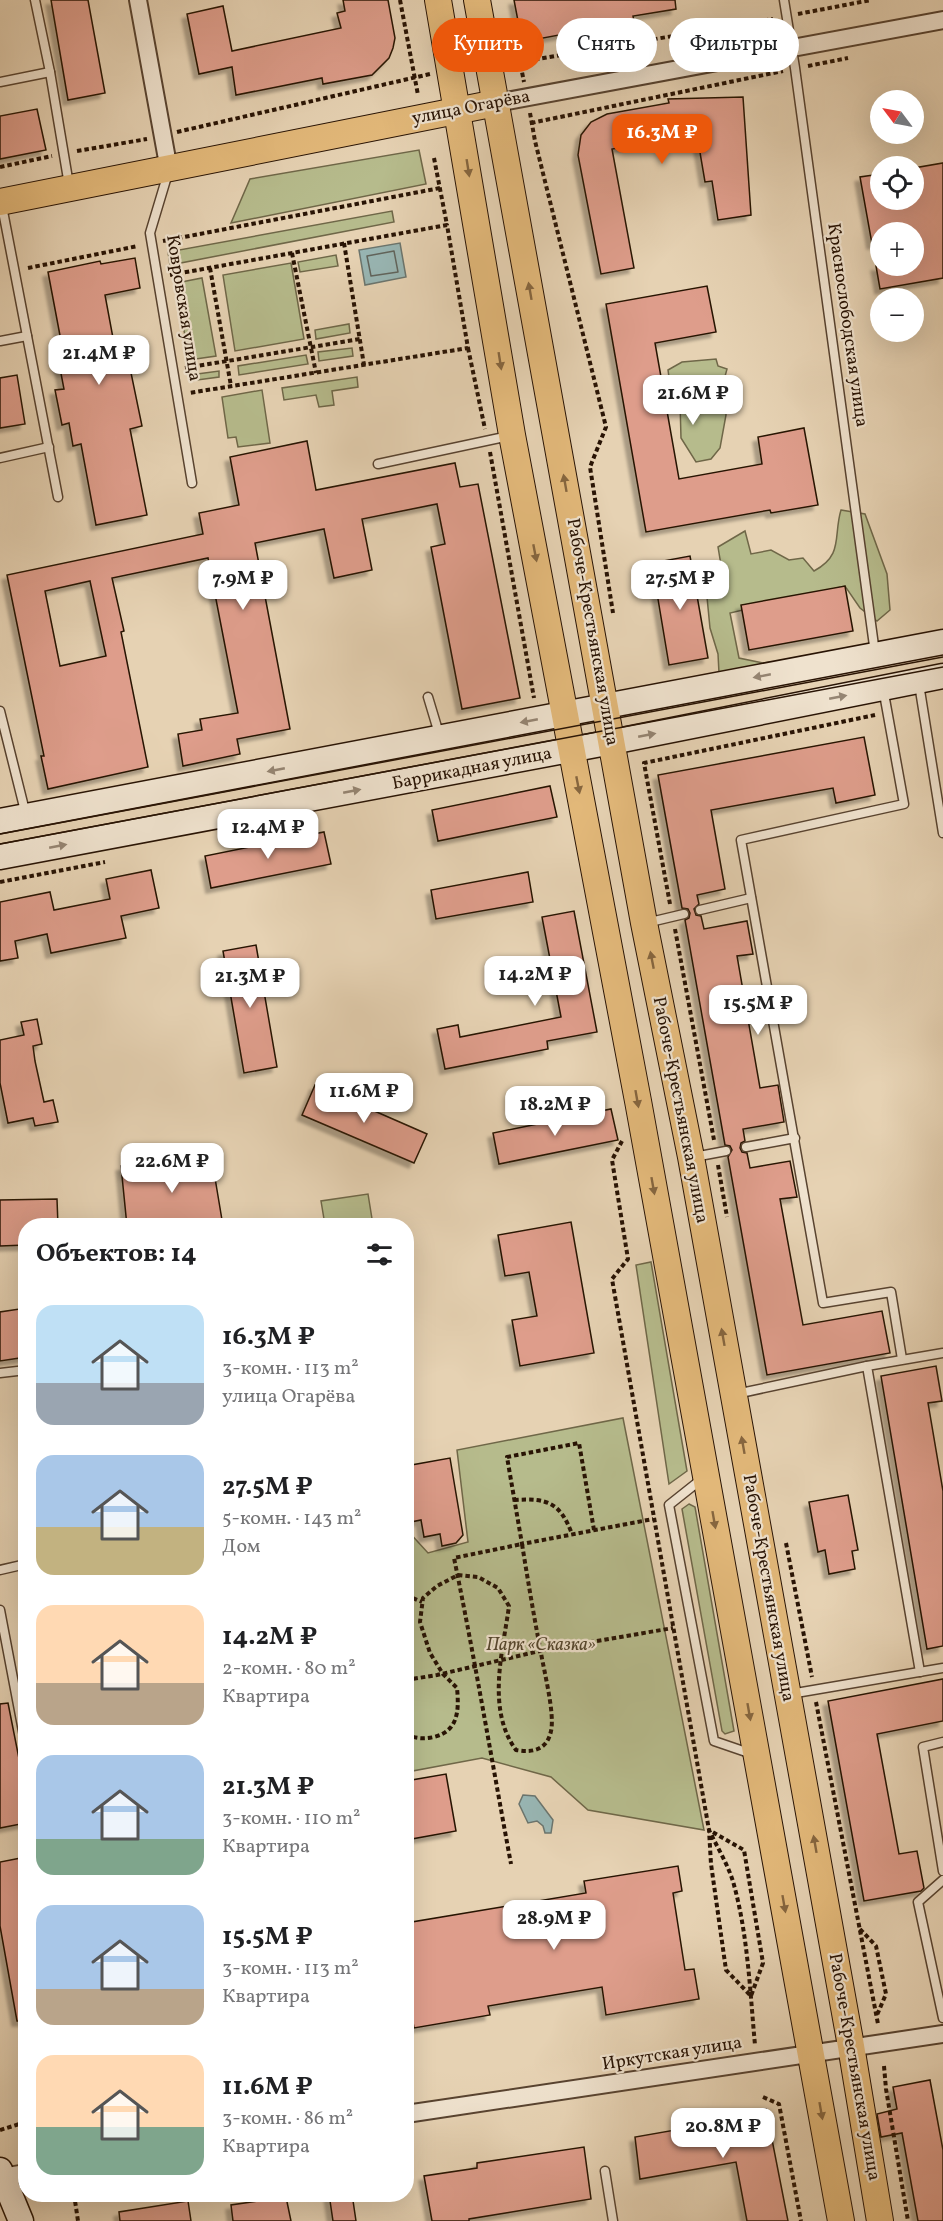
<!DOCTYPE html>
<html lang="ru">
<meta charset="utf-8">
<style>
body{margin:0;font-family:Vollkorn,serif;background:#f6f6f6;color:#202124;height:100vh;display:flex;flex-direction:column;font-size:22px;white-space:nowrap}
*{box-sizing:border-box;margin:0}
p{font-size:20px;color:#757577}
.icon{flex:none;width:33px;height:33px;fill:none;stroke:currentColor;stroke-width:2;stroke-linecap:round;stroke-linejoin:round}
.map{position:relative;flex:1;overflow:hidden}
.panel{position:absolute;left:18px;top:1218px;width:396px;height:984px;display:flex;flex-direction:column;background:#fff;border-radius:24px;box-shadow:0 6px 24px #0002}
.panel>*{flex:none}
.guide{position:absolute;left:432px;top:18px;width:420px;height:54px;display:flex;gap:12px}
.needle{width:39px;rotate:302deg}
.tools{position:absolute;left:870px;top:90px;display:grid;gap:12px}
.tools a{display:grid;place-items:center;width:54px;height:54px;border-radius:50%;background:#fff;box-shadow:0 6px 24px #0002;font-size:30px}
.price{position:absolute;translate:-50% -51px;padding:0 14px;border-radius:12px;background:#fff;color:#222;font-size:20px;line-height:39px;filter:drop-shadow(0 2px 3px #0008)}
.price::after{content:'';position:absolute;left:50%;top:36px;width:18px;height:14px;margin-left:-9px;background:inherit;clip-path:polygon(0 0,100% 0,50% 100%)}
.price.active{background:#ea580c;color:#fff}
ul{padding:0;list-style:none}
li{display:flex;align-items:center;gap:18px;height:150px;padding:0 18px}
li span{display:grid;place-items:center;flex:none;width:168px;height:120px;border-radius:18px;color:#555}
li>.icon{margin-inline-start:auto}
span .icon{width:72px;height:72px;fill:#fffc;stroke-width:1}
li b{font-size:26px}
h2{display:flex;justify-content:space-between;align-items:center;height:72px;padding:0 18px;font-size:26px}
.chip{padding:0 21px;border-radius:27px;background:#fff;box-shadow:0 6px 24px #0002;font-size:21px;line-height:54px}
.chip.active{background:#ea580c;color:#fff}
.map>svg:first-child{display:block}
.green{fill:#b6bb8c;stroke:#6f6748;stroke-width:1.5}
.water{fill:#98b6b4;stroke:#6b756e;stroke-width:1.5}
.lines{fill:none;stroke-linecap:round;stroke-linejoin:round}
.shore{stroke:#60645c;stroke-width:1.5}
.building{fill:#de9d8b;stroke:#281304;stroke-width:1.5;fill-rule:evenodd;filter:url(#shadow)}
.lane-casing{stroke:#584330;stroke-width:11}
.street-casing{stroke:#584330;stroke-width:20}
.secondary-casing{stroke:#281304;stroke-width:27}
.primary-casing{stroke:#281304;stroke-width:28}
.path{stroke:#281304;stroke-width:4;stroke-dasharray:4.5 3;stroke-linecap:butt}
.lane{stroke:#efe2ce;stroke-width:8}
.street{stroke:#efe2ce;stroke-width:16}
.secondary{stroke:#efe2ce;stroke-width:24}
.primary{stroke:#e3b97a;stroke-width:26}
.tram{stroke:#281304;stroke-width:1.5}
.oneway{fill:#86663f}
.oneway2{fill:#958573}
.labels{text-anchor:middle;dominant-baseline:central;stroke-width:4.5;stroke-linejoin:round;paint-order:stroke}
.street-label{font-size:18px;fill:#281304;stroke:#efe2ce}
.park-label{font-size:18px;font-style:italic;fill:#53452d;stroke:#efe2ce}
</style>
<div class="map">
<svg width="943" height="2221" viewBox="0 0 943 2221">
<defs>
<filter id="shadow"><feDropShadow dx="-5" dy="5" stdDeviation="1.5" flood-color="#0004"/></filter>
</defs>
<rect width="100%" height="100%" fill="#e6d2b3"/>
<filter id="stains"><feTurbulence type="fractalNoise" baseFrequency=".00333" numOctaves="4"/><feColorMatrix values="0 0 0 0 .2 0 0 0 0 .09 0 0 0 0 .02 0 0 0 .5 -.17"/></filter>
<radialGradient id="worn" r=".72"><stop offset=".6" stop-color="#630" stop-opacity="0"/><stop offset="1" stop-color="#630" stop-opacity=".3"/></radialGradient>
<!-- green -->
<g class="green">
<path d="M419 150 426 184 231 223 250 179Z"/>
<path d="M392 211 394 222 170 265 168 252Z"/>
<path d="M336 255 338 266 300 272 298 262Z"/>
<path d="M291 263 304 339 235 351 223 275Z"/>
<path d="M202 278 216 356 189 360 176 283Z"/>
<path d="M349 324 350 333 316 339 315 330Z"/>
<path d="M352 348 353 356 319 361 318 352Z"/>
<path d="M306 355 308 364 239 375 238 366Z"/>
<path d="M716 359 718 366 727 369 724 380 726 415 720 448 711 459 696 462 681 438 680 402 671 392 668 370 682 362Z"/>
<path d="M219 371V377L190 381V375Z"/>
<path d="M357 377 358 387 332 391 334 405 319 407 316 395 284 400 282 388Z"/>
<path d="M262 390 270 443 238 447 236 437 228 438 222 397Z"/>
<path d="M841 510 865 514 887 574 890 610 877 621 860 608 845 586 730 613 739 658 763 663 771 662 766 681 719 673 718 654 710 628 707 597 721 565 718 547 745 531 751 554 771 550 789 560 803 558 814 571C844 555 833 536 841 510Z"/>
<path d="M368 1194 373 1225H325L321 1201Z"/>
<path d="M651 1262 687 1471 669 1484 636 1265Z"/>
<path d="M623 1418 704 1830 588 1810 551 1777 482 1758 407 1772V1530L428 1553 468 1542 457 1450Z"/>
<path d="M689 1504 695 1507 734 1731 725 1734 722 1731 682 1509Z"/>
</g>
<!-- water -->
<g class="water">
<path d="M400 243 406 277 365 285 359 250Z"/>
<path d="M523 1795 535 1796 553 1820 551 1833H545L543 1826 537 1821 528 1823 519 1804Z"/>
</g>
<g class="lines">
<!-- shore -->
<path class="shore" d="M394 251 398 272 371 276 367 256Z"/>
</g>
<!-- building -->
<g class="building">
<path d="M51 0H88L105 93 68 100Z"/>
<path d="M343 0H388L395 38 393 48 389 58 372 75 323 84 322 78 236 95 232 67 199 74 187 14 223 6 232 51 341 28 337 13 345 11Z"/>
<path d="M514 0H675L676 9 633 16 634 21 522 42Z"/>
<path d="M743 97 751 215 718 220 712 181 705 182 694 117 651 124 655 141 612 149 634 268 601 274 578 155 581 135 591 122 607 114 669 103 668 99Z"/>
<path d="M37 109 46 150 0 159V116Z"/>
<path d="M943 163V278L880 289 876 266H914V232H880V243L872 244 860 177 880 174V200H914V168Z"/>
<path d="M135 258 140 288 105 295 118 365 129 363 142 426 130 429 147 515 96 525 81 444 73 446 69 423 62 425 55 390 64 389 59 363 65 362 48 272 100 261 101 264Z"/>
<path d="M707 286 716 332 655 343 679 479 762 464 758 437 804 428 818 505 771 513 770 510 646 532 606 304Z"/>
<path d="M17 375 25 424 0 428V378Z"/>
<path d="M307 441 316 490 455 463 460 487 478 484 520 698 462 709 431 547 445 544 437 504 362 519 372 570 334 578 324 529 255 543 290 729 237 739 240 754 183 766 178 734 202 730 200 719 238 713 208 558 112 578 124 631 121 632 148 767 48 789 41 756H44L7 575 203 534 199 513 239 505 230 457ZM90 581 106 656 60 666 45 591Z"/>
<path d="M690 556 708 658 669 665 652 563Z"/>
<path d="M845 586 853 631 749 650 741 605Z"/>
<path d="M864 737 875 795 836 803 833 788 711 810 725 889 697 895 699 904 694 909 696 915 701 916 704 929 747 921 753 954 737 956 760 1088 778 1085 784 1122 743 1129 745 1141 741 1143 740 1148 742 1152 747 1153 750 1168 790 1161 797 1197 780 1199 803 1325 882 1311 890 1353 767 1375 728 1157 732 1150 730 1146 725 1145 685 920 689 918 690 913 688 909 682 908 658 775Z"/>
<path d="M550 786 557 817 438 841 432 810Z"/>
<path d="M324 832 331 864 211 888 205 856Z"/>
<path d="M151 870 159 908 121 916 126 938 51 953 47 934 15 941 18 958 0 961V902L50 892 54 910 110 899 106 879Z"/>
<path d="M528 872 533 902 436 919 431 890Z"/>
<path d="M574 911 597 1032 547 1041 548 1049 445 1069 437 1029 458 1025 460 1037 561 1017 542 917Z"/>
<path d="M256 945 277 1067 244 1073 223 951Z"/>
<path d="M37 1019 42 1044 33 1046 35 1061 44 1102 53 1100 58 1122 35 1126 33 1118 8 1123 0 1083V1040L24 1035 21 1022Z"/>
<path d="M315 1085 427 1134 414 1163 302 1115Z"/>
<path d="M611 1109 618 1140 499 1164 493 1133Z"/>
<path d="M211 1154 223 1226H127L121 1166 149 1165Z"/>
<path d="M57 1199 58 1226H26V1245L0 1246V1200Z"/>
<path d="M571 1222 594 1353 520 1366 512 1320 537 1316 529 1272 505 1276 498 1235Z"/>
<path d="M26 1308V1357L0 1361V1312Z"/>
<path d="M936 1366 942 1401 928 1403 943 1491V1646L927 1649 881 1376Z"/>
<path d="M450 1458 463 1535 456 1543 442 1546 440 1534 424 1537 421 1520 406 1523V1466Z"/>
<path d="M848 1495 858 1550 852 1551 855 1569 829 1574 825 1550 818 1552 809 1502Z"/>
<path d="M943 1679V1721L877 1734 899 1854 917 1851 924 1888 921 1891 864 1901 828 1701Z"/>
<path d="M8 1703 26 1794V1823L0 1828V1704Z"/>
<path d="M446 1774 456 1831 406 1840V1781Z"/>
<path d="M26 1857V2021H17L0 1926V1862Z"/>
<path d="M678 1866 682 1891 673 1893 685 1970 694 1969 699 1999 606 2015 602 1987 488 2006 490 2015 414 2028 406 1980V1923L586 1893 584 1881Z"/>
<path d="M930 2080 943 2150V2221H918L902 2133 881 2137 877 2114 897 2109 893 2087Z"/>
<path d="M766 2109 788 2221H747L736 2162 640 2179 635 2137 727 2121 726 2117Z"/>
<path d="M584 2147 591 2199 469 2219V2221H432L424 2176 477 2168V2163Z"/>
<path d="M329 2194H352L356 2221H333Z"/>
<path d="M286 2197 291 2221H233L231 2205Z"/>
<path d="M188 2201 191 2221H120L119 2212Z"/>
</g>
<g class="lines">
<defs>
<g id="lane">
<path d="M35 0 50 72 69 185"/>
<path d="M784 0 795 68 875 653"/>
<path d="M0 82 50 72"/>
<path d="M168 173 150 233 192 483"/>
<path d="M2 206 58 497"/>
<path d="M0 341 27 336"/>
<path d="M0 458 49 447"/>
<path d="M378 464 509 436"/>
<path d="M919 684 943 833"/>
<path d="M883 688 904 804 741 840 823 1303 891 1292 902 1359"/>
<path d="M428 697 440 737"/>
<path d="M0 711 26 815"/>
<path d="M700 910 751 898"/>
<path d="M646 923 684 914"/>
<path d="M746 1147 795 1138"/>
<path d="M694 1157 726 1151"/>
<path d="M0 1373 26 1370"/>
<path d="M736 1394 867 1366"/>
<path d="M703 1478 669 1505 714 1741 752 1754"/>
<path d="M0 1570 26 1564"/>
<path d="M0 1610 26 1747"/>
<path d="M920 1672 867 1366 943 1353"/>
<path d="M790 1694 943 1668"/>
<path d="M943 1742 923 1747 943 1871"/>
<path d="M943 1880 918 1902 943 2018"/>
<path d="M406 2092 410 2114"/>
<path d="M605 2171 613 2221"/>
</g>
<g id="street">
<path d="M138 0 169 170"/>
<path d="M496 103 943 20"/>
<path d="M406 2114 943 2034"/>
<path d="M2 2177 26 2173"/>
</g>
<g id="secondary">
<path d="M0 821 943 642"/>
<path d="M0 857 612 742 943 676"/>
<path d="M0 2170 21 2221"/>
</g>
<g id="primary">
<path d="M438 0 512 435 638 1101 841 2221"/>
<path d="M477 0 644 923 691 1157 851 2046 880 2221"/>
<path d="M0 202 496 103"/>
</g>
</defs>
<!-- lane casing -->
<use href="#lane" class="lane-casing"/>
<!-- street casing -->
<use href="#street" class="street-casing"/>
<!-- secondary casing -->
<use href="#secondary" class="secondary-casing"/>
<!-- primary casing -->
<use href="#primary" class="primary-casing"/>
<!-- path -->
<g class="path">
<path d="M400 0 418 95"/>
<path d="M798 14 871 0"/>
<path d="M510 56 520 62 524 82"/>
<path d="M520 62 773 19"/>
<path d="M808 66 848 58"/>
<path d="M530 113 535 141 606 427 590 467 613 613"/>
<path d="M531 123 783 71"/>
<path d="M177 132 430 74"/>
<path d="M77 151 147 139"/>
<path d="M434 158 447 225"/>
<path d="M0 167 52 156"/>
<path d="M163 241 440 188"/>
<path d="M344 243 364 365"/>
<path d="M292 253 316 373"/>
<path d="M28 268 138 246"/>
<path d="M210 268 231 386"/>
<path d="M170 275 447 225 468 348 189 393"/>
<path d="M468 348 485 429"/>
<path d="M185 368 360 339"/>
<path d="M490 452 534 698"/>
<path d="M0 882 105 862"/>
<path d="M670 904 644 763 875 715"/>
<path d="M675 929 714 1140"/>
<path d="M622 1141 612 1160 628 1259 612 1279 709 1830 711 1864 726 1970 751 1996 763 1963 744 1850 709 1830C717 1847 729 1866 734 1885 748 1936 750 1992 755 2045"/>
<path d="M718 1165 727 1217"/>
<path d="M514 1500C547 1498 560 1502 572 1534"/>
<path d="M594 1530 579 1443 507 1457 522 1544 653 1519"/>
<path d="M786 1543 812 1677"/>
<path d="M406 1595 422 1602"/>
<path d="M406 1680 437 1675 544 1650 673 1628"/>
<path d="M816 1702 878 2024"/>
<path d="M406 1734C415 1739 425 1739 434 1737 459 1731 459 1709 457 1688L443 1674 430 1653 420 1622 423 1598 437 1586 458 1575 478 1577 498 1588 509 1606C503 1651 486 1709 516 1750 533 1753 547 1750 551 1731 555 1714 544 1671 541 1653 534 1617 528 1581 522 1544L454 1558C475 1660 492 1762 511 1864"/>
<path d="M860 1929 876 1946 886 1994 877 2015"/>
<path d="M884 2066 886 2089 908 2221"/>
<path d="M763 2097 779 2104 801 2221"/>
<path d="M0 2130 26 2122"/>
<path d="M74 2194 78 2221"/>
</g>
<!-- lane -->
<use href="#lane" class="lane"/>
<!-- street -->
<use href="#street" class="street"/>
<!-- secondary -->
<use href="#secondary" class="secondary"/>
<!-- primary -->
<use href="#primary" class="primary"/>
<!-- tram -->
<g class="tram">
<path d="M0 834 943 657"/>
<path d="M0 844 943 667"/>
</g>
</g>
<!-- one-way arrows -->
<defs><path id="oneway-solid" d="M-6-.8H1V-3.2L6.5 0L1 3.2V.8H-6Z" transform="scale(1.5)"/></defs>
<g class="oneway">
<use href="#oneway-solid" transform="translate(468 168) rotate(81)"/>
<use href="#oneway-solid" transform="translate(530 291) rotate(-100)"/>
<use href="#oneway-solid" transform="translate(500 361) rotate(81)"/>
<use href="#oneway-solid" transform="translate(565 483) rotate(-100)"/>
<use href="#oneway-solid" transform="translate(535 553) rotate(79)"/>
<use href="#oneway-solid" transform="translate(578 785) rotate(79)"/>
<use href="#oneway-solid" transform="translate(652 960) rotate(-101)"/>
<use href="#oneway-solid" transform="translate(637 1099) rotate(80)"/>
<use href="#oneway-solid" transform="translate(653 1186) rotate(80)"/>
<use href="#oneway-solid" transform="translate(723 1337) rotate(-100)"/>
<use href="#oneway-solid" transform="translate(743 1445) rotate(-100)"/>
<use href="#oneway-solid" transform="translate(714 1520) rotate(80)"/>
<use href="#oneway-solid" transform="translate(749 1712) rotate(80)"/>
<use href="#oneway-solid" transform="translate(815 1844) rotate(-100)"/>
<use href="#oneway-solid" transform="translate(784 1904) rotate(80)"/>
<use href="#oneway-solid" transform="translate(821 2111) rotate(80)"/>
</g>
<g class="oneway2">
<use href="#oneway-solid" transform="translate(762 676) rotate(169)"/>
<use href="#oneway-solid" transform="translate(838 697) rotate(-11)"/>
<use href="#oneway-solid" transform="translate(529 721) rotate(169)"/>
<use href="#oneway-solid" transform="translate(647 735) rotate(-11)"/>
<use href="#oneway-solid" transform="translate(276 770) rotate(169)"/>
<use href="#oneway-solid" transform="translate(352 791) rotate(-11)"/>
<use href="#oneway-solid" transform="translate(58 846) rotate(-11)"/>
</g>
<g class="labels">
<!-- street labels -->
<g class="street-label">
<text transform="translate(471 108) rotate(-11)">улица Огарёва</text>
<text transform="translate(183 308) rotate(81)">Ковровская улица</text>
<text transform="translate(847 325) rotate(82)">Краснослободская улица</text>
<text transform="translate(592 632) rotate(80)">Рабоче-Крестьянская улица</text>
<text transform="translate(472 769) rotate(-11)">Баррикадная улица</text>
<text transform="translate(680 1110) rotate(79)">Рабоче-Крестьянская улица</text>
<text transform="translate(768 1588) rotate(80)">Рабоче-Крестьянская улица</text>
<text transform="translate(672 2054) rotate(-9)">Иркутская улица</text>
<text transform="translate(854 2067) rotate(80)">Рабоче-Крестьянская улица</text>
</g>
<!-- park labels -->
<g class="park-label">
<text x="541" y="1645">Парк «Сказка»</text>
</g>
</g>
<rect width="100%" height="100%" filter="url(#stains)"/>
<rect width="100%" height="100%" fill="url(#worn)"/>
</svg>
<div class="tools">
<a><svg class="needle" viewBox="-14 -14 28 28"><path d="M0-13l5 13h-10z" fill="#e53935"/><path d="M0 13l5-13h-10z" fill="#757577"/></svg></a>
<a><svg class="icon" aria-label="locate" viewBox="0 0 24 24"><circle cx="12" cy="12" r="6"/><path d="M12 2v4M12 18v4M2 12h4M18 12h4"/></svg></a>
<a>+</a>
<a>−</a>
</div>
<b class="price active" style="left:662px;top:165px">16.3M ₽</b>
<b class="price" style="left:99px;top:386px">21.4M ₽</b>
<b class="price" style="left:693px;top:426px">21.6M ₽</b>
<b class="price" style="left:243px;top:611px">7.9M ₽</b>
<b class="price" style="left:680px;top:611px">27.5M ₽</b>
<b class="price" style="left:268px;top:860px">12.4M ₽</b>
<b class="price" style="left:535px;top:1007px">14.2M ₽</b>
<b class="price" style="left:250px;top:1009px">21.3M ₽</b>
<b class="price" style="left:758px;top:1036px">15.5M ₽</b>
<b class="price" style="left:364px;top:1124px">11.6M ₽</b>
<b class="price" style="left:555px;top:1137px">18.2M ₽</b>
<b class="price" style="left:172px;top:1194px">22.6M ₽</b>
<b class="price" style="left:554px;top:1951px">28.9M ₽</b>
<b class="price" style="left:723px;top:2159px">20.8M ₽</b>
<div class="guide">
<a class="chip active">Купить</a>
<a class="chip">Снять</a>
<a class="chip">Фильтры</a>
</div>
<section class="panel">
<h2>Объектов: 14<svg class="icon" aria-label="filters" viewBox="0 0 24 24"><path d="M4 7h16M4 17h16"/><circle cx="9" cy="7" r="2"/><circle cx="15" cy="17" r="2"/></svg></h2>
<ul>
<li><span style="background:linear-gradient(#bfe0f5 65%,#9aa5b1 0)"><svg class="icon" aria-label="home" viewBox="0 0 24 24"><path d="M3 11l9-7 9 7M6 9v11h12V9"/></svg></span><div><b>16.3M ₽</b><p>3-комн. · 113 m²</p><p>улица Огарёва</p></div></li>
<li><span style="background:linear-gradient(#a9c7e8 60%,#c2b280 0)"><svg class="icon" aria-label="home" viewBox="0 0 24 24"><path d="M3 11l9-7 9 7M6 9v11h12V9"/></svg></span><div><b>27.5M ₽</b><p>5-комн. · 143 m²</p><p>Дом</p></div></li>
<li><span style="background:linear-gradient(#ffd9b3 65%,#b9a48a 0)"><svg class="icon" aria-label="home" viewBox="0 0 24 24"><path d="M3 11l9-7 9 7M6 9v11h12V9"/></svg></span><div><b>14.2M ₽</b><p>2-комн. · 80 m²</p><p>Квартира</p></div></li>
<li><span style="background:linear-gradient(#a9c7e8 70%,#7fa58c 0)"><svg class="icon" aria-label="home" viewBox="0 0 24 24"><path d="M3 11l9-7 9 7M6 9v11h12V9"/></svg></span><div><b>21.3M ₽</b><p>3-комн. · 110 m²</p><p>Квартира</p></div></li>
<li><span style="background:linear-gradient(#a9c7e8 70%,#b9a48a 0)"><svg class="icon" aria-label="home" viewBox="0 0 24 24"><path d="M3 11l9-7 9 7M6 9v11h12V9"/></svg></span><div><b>15.5M ₽</b><p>3-комн. · 113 m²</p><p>Квартира</p></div></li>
<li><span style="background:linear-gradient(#ffd9b3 60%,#7fa58c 0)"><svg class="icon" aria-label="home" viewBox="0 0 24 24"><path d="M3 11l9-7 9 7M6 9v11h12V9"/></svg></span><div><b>11.6M ₽</b><p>3-комн. · 86 m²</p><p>Квартира</p></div></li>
</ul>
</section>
</div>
